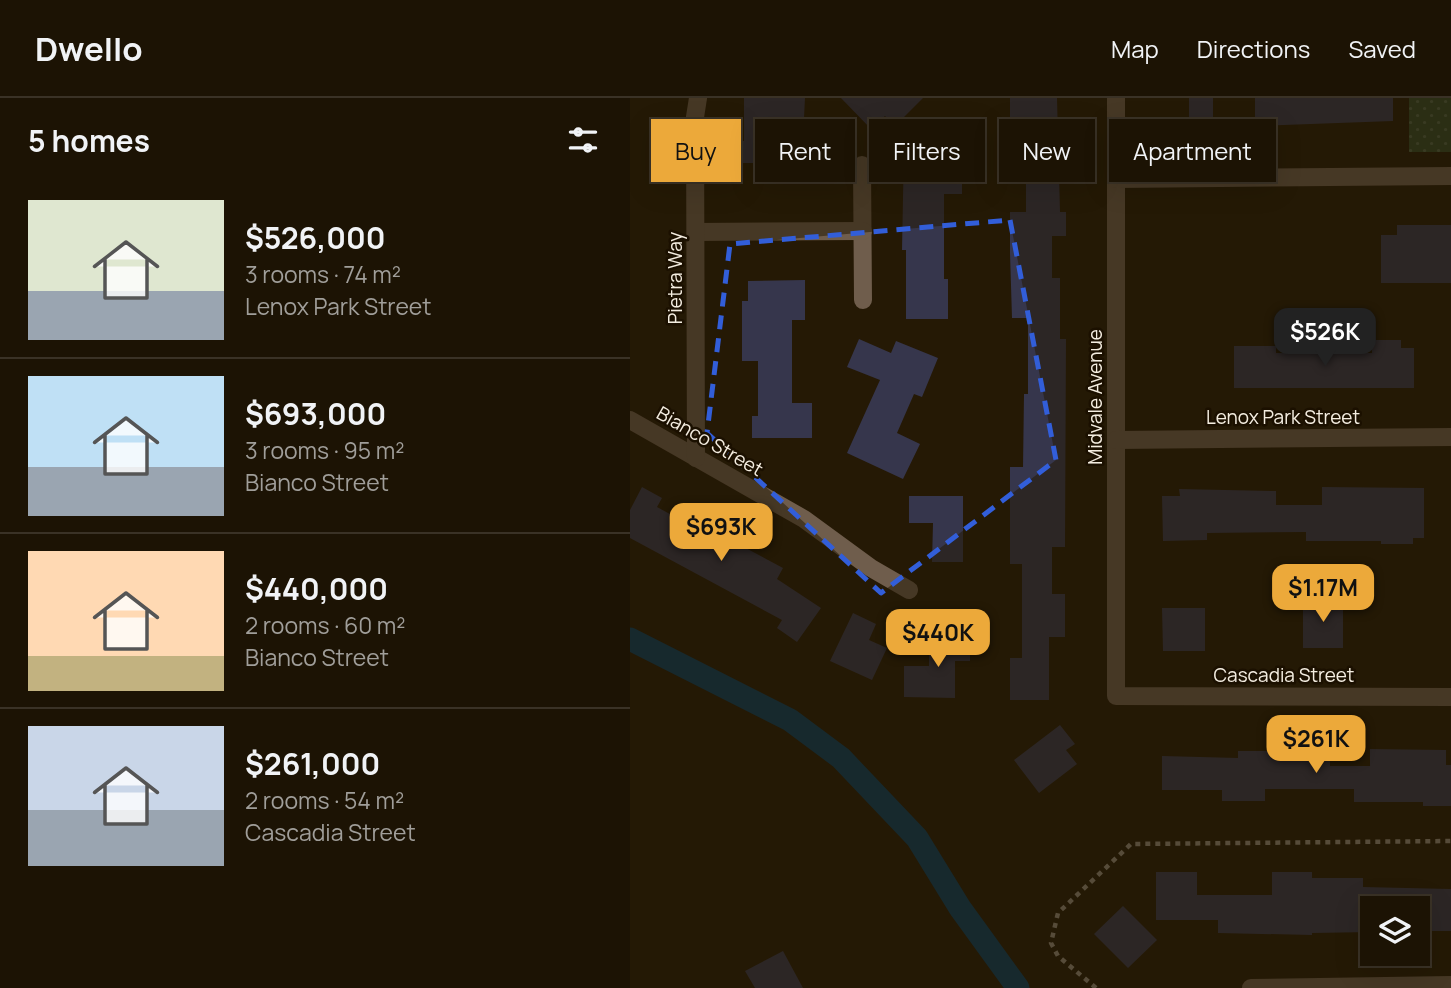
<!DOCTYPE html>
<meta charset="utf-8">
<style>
body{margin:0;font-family:Manrope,sans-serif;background:#251c0e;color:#f1f3f6;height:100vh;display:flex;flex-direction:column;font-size:26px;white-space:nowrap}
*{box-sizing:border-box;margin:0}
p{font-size:23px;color:#a09e9a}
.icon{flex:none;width:38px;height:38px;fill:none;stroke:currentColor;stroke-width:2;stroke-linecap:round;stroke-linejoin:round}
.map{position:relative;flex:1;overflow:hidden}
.details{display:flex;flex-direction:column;background:#1c1304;width:630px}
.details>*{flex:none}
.top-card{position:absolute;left:21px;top:21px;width:665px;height:63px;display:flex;gap:14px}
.tools{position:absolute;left:730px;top:798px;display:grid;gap:14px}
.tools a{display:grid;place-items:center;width:70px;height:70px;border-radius:0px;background:#1c1304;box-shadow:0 7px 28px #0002,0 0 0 2px #3a3226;font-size:35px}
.price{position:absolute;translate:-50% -60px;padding:0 16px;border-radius:14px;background:#eca93a;color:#111;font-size:23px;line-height:46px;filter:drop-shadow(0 2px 4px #0008)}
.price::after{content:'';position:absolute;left:50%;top:42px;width:21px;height:16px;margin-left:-10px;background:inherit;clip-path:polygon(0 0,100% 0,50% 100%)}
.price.current{background:#222;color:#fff}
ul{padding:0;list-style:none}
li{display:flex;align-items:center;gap:21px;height:175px;padding:0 28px}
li+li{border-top:2px solid #3a3226}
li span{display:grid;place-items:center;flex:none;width:196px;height:140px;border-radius:0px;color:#555}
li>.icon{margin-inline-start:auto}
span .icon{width:84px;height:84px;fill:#fffc;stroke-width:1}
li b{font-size:30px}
h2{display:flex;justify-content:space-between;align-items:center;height:84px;padding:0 28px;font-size:30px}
.pill{padding:0 24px;border-radius:0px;background:#1c1304;box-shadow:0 7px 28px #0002,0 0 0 2px #3a3226;font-size:24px;line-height:63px}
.pill.current{background:#eca93a;color:#111}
header{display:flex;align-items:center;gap:42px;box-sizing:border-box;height:98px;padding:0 35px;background:#1c1304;border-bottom:2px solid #3a3226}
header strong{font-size:33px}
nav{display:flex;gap:38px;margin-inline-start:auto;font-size:24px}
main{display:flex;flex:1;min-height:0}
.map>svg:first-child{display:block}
.park{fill:url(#park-dots)}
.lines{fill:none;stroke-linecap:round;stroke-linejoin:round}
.canal{stroke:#083c5e;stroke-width:23}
.building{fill:#36364c}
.path{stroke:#928878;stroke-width:4.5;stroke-dasharray:5 5;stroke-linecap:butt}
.minor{stroke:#6f5d4c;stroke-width:18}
.marked{fill:none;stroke:#325ed9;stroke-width:5;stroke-dasharray:14 9;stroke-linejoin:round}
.labels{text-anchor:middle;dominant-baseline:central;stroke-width:5;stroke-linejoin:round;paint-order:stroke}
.street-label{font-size:19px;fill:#f4ede0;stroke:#1b1000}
</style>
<header>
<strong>Dwello</strong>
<nav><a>Map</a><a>Directions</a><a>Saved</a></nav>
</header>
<main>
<section class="details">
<h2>5 homes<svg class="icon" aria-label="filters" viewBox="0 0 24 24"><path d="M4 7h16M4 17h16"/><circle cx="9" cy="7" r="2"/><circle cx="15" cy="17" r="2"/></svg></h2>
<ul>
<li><span style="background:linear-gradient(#dfe7d0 65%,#9aa5b1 0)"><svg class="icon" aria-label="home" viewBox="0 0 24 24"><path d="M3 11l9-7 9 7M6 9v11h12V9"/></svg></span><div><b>$526,000</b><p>3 rooms · 74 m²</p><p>Lenox Park Street</p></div></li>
<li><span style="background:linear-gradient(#bfe0f5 65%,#9aa5b1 0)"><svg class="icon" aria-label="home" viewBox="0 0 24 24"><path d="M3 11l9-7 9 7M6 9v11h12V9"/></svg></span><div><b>$693,000</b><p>3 rooms · 95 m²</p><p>Bianco Street</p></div></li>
<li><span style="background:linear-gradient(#ffd9b3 75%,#c2b280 0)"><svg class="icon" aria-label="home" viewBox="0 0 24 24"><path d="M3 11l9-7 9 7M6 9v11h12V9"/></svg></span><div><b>$440,000</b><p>2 rooms · 60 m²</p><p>Bianco Street</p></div></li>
<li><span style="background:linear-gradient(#c9d6e8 60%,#9aa5b1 0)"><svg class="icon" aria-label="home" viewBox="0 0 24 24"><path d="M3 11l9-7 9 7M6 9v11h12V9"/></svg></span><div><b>$261,000</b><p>2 rooms · 54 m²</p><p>Cascadia Street</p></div></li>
</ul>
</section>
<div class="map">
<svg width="821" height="890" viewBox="0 0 821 890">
<defs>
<pattern id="park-dots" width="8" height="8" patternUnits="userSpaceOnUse" patternTransform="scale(1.75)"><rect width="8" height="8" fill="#344827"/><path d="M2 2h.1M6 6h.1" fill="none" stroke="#526346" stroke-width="1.8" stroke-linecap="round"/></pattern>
</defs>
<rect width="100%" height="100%" fill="#251905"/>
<!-- park -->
<rect class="park" x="779" y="0" width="42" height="54"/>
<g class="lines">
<!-- canal -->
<path class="canal" d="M0 541 160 622 211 660 287 740 330 810 388 890"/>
</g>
<!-- building -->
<g class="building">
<path d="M114 0H175L171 80H131V65H110V43H114Z"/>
<path d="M211 0H293L265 28 255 18 241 31Z"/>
<path d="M380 0H427L430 114H436V138H422V180H430V241H436L435 449H422V496H435V539H419V602H380V560H392V466H380V369H393L394 296H398V220H382L380 155V114H396V28H380Z"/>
<rect x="559" y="0" width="24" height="29"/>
<path d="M625 0H763V23L625 28Z"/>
<path d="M332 46V96H314V181H318V221H276V152H272L274 47Z"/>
<path d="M767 127H821V185H751V137H767Z"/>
<path d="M175 182V222H162V305H182V340H122V318H128V263H112V203H118V183Z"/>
<path d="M229 241 261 255 266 243 308 260 292 299 284 296 267 335 290 346 273 381 217 355 250 282 217 269Z"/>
<path d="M742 242H771V250H784V290H604V248H646V255H742Z"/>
<path d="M12 389 32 400 27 409 60 427 63 422 153 470 147 481 191 510 167 544 147 530 152 522 0 440V412Z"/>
<path d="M692 389 794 390V440H783V446H751V443H676V434L577 435V442L533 443 532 398H550L549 391 646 393V407H692Z"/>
<path d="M279 398H333V464H302L303 425H279Z"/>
<rect x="673" y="501" width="40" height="49"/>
<path d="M532 510H575V553H533Z"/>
<path d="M223 515 246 526 239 542 257 550 242 582 200 563Z"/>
<path d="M299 538H340V563H325V600L274 599V568H299Z"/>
<path d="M430 627 445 646 436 652 447 666 409 695 384 662Z"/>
<path d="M740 651 816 652V667H821V708H793V704H724V691H635V703H592V692H532V658L608 660V653H700V668H740Z"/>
<path d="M526 774H567V797H642V774H682V780H733V789L821 791V833H793V810H742V834L682 835V837L588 835V822H526Z"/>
<path d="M493 808 527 842 498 870 464 836Z"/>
<path d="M153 853 173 890H125L115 873Z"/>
</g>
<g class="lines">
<!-- path -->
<path class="path" d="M466 890 428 858 421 845 428 815 501 746 821 743"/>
<!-- minor -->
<g class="minor">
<path d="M486 0V598L821 599"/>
<path d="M232 67 233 202"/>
<path d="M486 81 821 78"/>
<path d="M66 134 233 133"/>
<path d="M0 322 174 421 241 470 279 492"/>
<path d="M486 342 821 339"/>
<path d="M66 360 65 19 68 0"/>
<path d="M621 890 821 887"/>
</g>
</g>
<!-- marked area -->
<path d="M0 0H821V890H0ZM380 122 426 362 251 495 77 335 100 146Z" fill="#251905" fill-opacity=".55" fill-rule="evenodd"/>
<path class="marked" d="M380 122 426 362 251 495 77 335 100 146Z"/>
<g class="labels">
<!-- street labels -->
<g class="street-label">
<text transform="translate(45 180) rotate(-90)">Pietra Way</text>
<text transform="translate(465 299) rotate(-90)">Midvale Avenue</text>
<text x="653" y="319">Lenox Park Street</text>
<text transform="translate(80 343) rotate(30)">Bianco Street</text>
<text x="654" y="577">Cascadia Street</text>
</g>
</g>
</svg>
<div class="tools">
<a><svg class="icon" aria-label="layers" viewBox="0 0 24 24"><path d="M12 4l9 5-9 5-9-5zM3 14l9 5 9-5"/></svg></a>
</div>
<b class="price current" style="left:695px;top:270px">$526K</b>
<b class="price" style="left:91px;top:465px">$693K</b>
<b class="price" style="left:693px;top:526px">$1.17M</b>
<b class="price" style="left:308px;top:571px">$440K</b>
<b class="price" style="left:686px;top:677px">$261K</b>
<div class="top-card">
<a class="pill current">Buy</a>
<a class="pill">Rent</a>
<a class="pill">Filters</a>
<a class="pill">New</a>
<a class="pill">Apartment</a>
</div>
</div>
</main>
